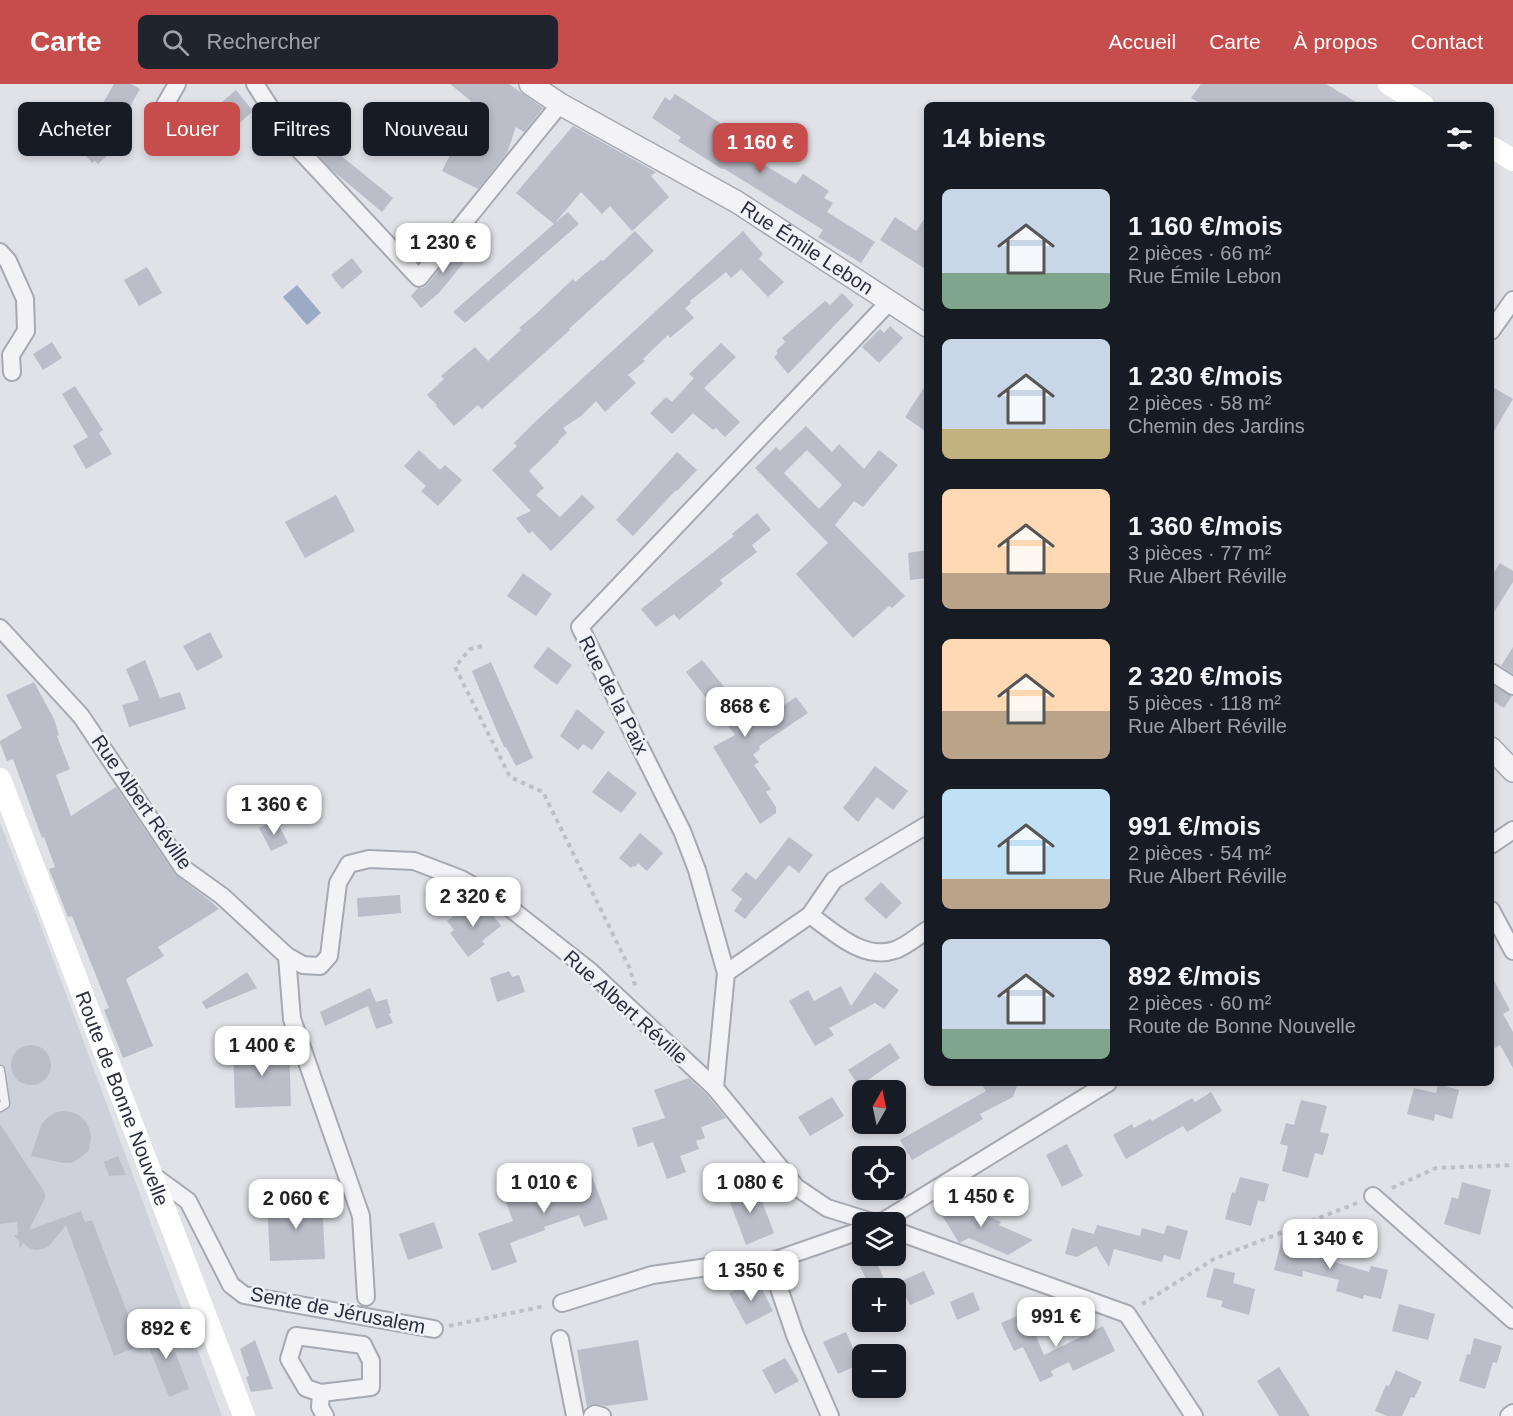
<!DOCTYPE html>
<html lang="fr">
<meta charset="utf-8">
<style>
body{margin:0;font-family:Arial,sans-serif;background:#20242c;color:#f1f3f6;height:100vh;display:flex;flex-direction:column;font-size:22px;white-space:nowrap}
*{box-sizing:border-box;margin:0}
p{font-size:20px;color:#9ea1a6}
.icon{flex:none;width:33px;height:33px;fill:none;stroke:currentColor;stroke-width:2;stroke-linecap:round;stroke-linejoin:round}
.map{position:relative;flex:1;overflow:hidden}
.details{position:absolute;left:924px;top:18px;width:570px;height:984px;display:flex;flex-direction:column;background:#171b24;border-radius:9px;box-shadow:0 3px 9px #0003}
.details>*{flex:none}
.hud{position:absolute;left:18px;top:18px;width:570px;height:54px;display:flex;gap:12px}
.needle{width:39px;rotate:9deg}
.controls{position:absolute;left:852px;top:996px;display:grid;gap:12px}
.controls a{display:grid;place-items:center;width:54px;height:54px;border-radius:9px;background:#171b24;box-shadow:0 3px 9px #0003;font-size:30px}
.price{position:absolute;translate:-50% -51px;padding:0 14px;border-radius:12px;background:#fff;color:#222;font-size:20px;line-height:39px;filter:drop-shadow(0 2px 3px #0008)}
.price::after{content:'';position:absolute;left:50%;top:36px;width:18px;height:14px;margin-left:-9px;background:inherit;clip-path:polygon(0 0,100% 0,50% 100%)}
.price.active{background:#c64d4c;color:#fff}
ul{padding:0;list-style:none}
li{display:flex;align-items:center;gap:18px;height:150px;padding:0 18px}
li span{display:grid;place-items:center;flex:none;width:168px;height:120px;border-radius:9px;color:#555}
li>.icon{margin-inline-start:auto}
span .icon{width:72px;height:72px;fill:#fffc;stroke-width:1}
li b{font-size:26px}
h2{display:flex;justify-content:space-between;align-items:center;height:72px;padding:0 18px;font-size:26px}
.pill{padding:0 21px;border-radius:9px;background:#171b24;box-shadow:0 3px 9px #0003;font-size:21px;line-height:54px}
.pill.active{background:#c64d4c;color:#fff}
header{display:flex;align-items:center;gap:36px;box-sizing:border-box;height:84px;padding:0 30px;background:#c64d4c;color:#fff}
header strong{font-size:28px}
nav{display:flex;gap:33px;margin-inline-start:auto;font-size:21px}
.search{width:420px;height:54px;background:#20242c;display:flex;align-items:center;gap:15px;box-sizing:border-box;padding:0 21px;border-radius:9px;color:#9ea1a6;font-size:22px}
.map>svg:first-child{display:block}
.built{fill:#ced1da}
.water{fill:#9daac6}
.building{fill:#bbbdc8;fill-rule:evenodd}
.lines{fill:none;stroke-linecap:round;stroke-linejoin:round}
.service-casing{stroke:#a6a8b2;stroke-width:11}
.minor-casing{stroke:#a6a8b2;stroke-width:20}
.tertiary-casing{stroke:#a6a8b2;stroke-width:24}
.path{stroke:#bfc0c7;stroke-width:4;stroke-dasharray:4.5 4.5;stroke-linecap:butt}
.service{stroke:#f3f3f7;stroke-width:8}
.minor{stroke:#f3f3f7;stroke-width:16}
.tertiary{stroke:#f3f3f7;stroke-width:21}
.secondary{stroke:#fff;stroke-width:22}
.labels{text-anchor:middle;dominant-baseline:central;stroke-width:5;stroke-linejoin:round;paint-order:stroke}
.street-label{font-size:20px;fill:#2a2e3f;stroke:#eff1f6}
</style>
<header>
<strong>Carte</strong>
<div class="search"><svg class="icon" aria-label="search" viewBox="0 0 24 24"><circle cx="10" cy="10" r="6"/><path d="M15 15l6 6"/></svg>Rechercher</div>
<nav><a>Accueil</a><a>Carte</a><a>À propos</a><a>Contact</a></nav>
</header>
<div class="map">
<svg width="1513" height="1332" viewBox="0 0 1513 1332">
<rect width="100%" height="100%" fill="#e0e2e8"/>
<!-- built -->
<path class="built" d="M0 739 39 837 222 1332H0Z"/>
<!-- water -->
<path class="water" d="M297 201 321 229 307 241 283 213Z"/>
<!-- building -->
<g class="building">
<path d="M114 0H131L140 5 120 40 130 51 98 80 95 77 92 79 69 51 98 28Z"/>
<path d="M450 0H509L543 24 524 48 516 43 507 69 478 105 442 87 460 51 451 44 471 17Z"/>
<path d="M1201 0H1326L1361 21H1203L1191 14Z"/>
<path d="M236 6 253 27 226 51 208 30Z"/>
<path d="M675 10 728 44 726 47 744 59V61L751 66 748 71 796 100 803 90 829 107 824 114 833 119 827 128 875 158 861 179 818 153 823 146 723 84 722 85 678 57 681 53 652 34 665 13 670 17Z"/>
<path d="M302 40 393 114 382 128 333 87 301 53 297 46Z"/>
<path d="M573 42 656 88 651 92 669 113 632 147 610 122 602 130 581 108 555 139 568 128 579 140 465 239 453 228 554 140 516 109Z"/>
<path d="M927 131V186L880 156 895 133 916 147Z"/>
<path d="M478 138 462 175 465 177 439 209 421 224 411 212 418 204H423L427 201Z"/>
<path d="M635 147 654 167 569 245 570 246 482 325 478 321 454 342 436 322 437 321 427 311 444 295 441 292 475 263 488 277 521 246 519 244 536 230 573 195 575 198 601 176 603 177Z"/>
<path d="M743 147 763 170 759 175 784 198 768 213 741 185 731 194 726 188 690 217 691 219 685 224 694 234 670 254 668 251 643 275 645 277 628 291 636 299 605 328 596 317 581 332 563 344 567 349 558 357 559 358 529 387 544 404 536 411 560 433 582 411 595 423 551 467 532 447 529 450 516 434 531 427 492 386 517 362 514 359 536 337Z"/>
<path d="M352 174 363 188 342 205 331 191Z"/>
<path d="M147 183 162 209 139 222 124 196Z"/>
<path d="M842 209 854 221 788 290 774 273 778 269 776 267 785 258 782 254 825 217 830 221Z"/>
<path d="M890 242 903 254 879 279 862 263 880 245 884 249Z"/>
<path d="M52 258 62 274 43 286 33 270Z"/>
<path d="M721 259 736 273 704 304 740 338 725 353 716 344 713 346 693 329 672 350 650 329 666 313 672 318 694 294 689 290Z"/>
<path d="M927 299V348L905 333Z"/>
<path d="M75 302 103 346 99 349 112 370 86 385 73 362 88 353 62 310Z"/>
<path d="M1491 302 1513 315 1491 352Z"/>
<path d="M806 342 832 368 839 360 864 385 879 366 898 381 863 423 854 417 835 441 905 512 892 524 889 522 853 554 796 490 828 459 755 384 776 363 780 367ZM807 366 842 401 819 425 784 389Z"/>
<path d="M419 366 440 386 445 381 462 396 438 422 421 407 426 402 404 382Z"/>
<path d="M677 368 697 386 677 407 676 406 633 452 616 436Z"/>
<path d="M336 411 355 447 305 474 285 438Z"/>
<path d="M757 429 771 446 752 461 757 468 720 496 723 500 679 536 674 530 656 543 641 525 734 452 732 450Z"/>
<path d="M927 466V494L910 496 908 469Z"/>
<path d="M1500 479 1513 487V498L1491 533V493Z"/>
<path d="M523 489 552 510 536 532 507 512Z"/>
<path d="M210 548 223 573 197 587 183 562Z"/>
<path d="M548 563 572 581 557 601 533 583Z"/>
<path d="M1513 563V590L1501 582Z"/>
<path d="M145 576 160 614 180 608 186 625 129 643 122 621 139 616 126 585Z"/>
<path d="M702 576 730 610 732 608 758 639 796 613 808 629 759 662 760 665 753 671 759 678 754 681 771 705 766 708 776 723V729L760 740 713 663 735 651 686 588Z"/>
<path d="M491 578 533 674 516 682 506 663H504L496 645 472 587Z"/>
<path d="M34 598 54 635 59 651 57 652 70 685 56 691 71 732 116 703 175 790 209 816 219 825 158 863 164 872 126 895 153 962 123 974 104 926 109 924 97 894 72 832 68 833 49 785 55 783 44 753 42 754 13 675 7 677 0 659V657L22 644 6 611Z"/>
<path d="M1491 600 1512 612 1504 624 1491 616Z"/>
<path d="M577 625 605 648 592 666 583 660 578 666 560 652Z"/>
<path d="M875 682 908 707 893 726 877 713 858 738 843 724Z"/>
<path d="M608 687 637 709 621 729 592 708Z"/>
<path d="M276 736 288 759 271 767 259 744Z"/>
<path d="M640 749 663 769 647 787 638 779 635 783 633 782 631 784 619 774Z"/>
<path d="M789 753 813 771 799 789 789 781 745 835 734 827 742 815 731 806 746 788 756 796Z"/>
<path d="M881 798 902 819 886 835 864 815Z"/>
<path d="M400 811 401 829 358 833 357 814Z"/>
<path d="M485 821 501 842 482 857 485 860 468 873 450 849 454 846 447 837 466 823Z"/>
<path d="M509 887 512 893 519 891 525 908 497 918 490 894Z"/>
<path d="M247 888 257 904 206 925 202 918Z"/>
<path d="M875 888 899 906 884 925 875 919 829 944 834 951 815 962 789 917 808 906 814 917 841 902 851 922Z"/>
<path d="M1491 891 1510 926 1503 930 1513 948V984L1500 961 1491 966Z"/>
<path d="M370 904 376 918 387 915 391 929 389 930 393 939 376 945 368 922 325 942 320 928Z"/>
<path d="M890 959 900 974 859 1002 848 986Z"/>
<circle cx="31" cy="981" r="20"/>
<path d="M289 963 291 1022 235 1024 233 964Z"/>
<path d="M689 994 707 1011 726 1034 701 1043 705 1054 696 1057 699 1065 680 1072 686 1088 667 1095 653 1058 638 1063 632 1044 665 1034 654 1006Z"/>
<path d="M981 999H1018L1013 1013 980 1030 983 1035 912 1076 900 1056 986 1007Z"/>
<path d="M1438 1000 1459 1006 1452 1035 1435 1030 1434 1037 1407 1030 1414 1004 1436 1009Z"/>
<path d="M1211 1008 1222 1027 1187 1048 1183 1042 1126 1075 1113 1051 1132 1040 1134 1044 1150 1035 1152 1037 1192 1014 1195 1018Z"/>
<path d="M832 1013 844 1032 810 1052 798 1033Z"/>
<path d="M1301 1016 1327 1022 1320 1048 1329 1050 1323 1071 1315 1069 1308 1094 1282 1087 1288 1062 1280 1060 1283 1050 1286 1039 1294 1041Z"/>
<path d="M62 1027 71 1028 79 1031 85 1037 89 1044 91 1053 89 1066 79 1075 71 1079H63L31 1072 41 1041 47 1034 54 1029Z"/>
<path d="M0 1040 45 1109V1114L29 1146 81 1127 85 1138 92 1136 140 1262 114 1272 66 1141 50 1161 43 1165 36 1166 29 1164 23 1159 20 1165 19 1156 14 1152 18 1150 17 1138 0 1140Z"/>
<path d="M1067 1060 1083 1092 1062 1103 1046 1071Z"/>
<path d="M118 1072 126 1091 109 1092 104 1078Z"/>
<path d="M579 1081 583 1090 590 1087 608 1135 584 1143 579 1131 544 1143 545 1146 510 1159 517 1178 492 1187 478 1149 513 1137 506 1118 566 1096 563 1087Z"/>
<path d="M1240 1093 1269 1100 1264 1118 1258 1116 1251 1142 1225 1135 1232 1108 1235 1109Z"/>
<path d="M1462 1098 1491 1106 1480 1151 1444 1140 1452 1113 1458 1115Z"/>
<path d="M755 1099 774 1149 746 1161 727 1110Z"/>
<path d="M958 1114 960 1116 963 1115 970 1126 977 1122 981 1129 1001 1138 999 1141 1033 1156 1008 1171 969 1154 959 1159 938 1125Z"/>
<path d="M322 1116 325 1175 270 1177 267 1118Z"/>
<path d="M434 1138 443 1164 408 1176 399 1150Z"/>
<path d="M1097 1141 1140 1152 1142 1144 1164 1150 1167 1141 1188 1147 1180 1176 1164 1171 1162 1178 1114 1165 1109 1183 1096 1162 1077 1173 1065 1170 1072 1144 1094 1150Z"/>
<path d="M1282 1155 1309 1162 1310 1159 1328 1163 1324 1175 1369 1188 1371 1182 1388 1186 1381 1215 1364 1211 1363 1215 1336 1207 1339 1196 1303 1187 1302 1193 1274 1186Z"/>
<path d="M875 1175 888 1204H870L860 1182Z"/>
<path d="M1214 1184 1235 1189 1233 1199 1255 1205 1249 1231 1221 1223 1223 1217 1206 1213Z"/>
<path d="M924 1187 935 1210 910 1221 899 1198Z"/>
<path d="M757 1195 773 1227 746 1241 729 1209Z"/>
<path d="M973 1208 980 1226 957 1236 950 1218Z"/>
<path d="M1399 1220 1435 1230 1428 1256 1392 1247Z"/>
<path d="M1026 1228 1044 1271 1103 1242 1115 1267 1073 1287 1069 1278 1051 1287 1053 1292 1040 1298 1023 1263 1014 1267 1001 1239Z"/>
<path d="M161 1239 172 1269 175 1267 189 1305 169 1313 142 1246Z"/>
<path d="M846 1248 860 1280 838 1290 823 1258Z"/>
<path d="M1474 1254 1502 1262 1497 1279 1493 1278 1485 1305 1459 1297 1467 1270 1470 1271Z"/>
<path d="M255 1256 273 1305 251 1308 246 1293 249 1292 240 1265Z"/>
<path d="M638 1256 648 1316 606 1322 594 1320 587 1323 577 1266Z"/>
<path d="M785 1274 799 1297 775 1310 762 1286Z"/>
<path d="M1279 1283 1302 1319 1310 1332H1279L1257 1297Z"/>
<path d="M1396 1286 1422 1298 1414 1314 1411 1313 1402 1332H1387L1375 1327 1386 1301 1389 1302Z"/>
</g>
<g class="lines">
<defs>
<path id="service" d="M0 986 5 1020 0 1023"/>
<g id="minor">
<path d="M255 0 293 59 419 194 560 20"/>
<path d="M165 21 177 0"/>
<path d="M0 168 8 177 25 215 26 247 11 271 12 288"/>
<path d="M1491 247 1513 216"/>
<path d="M0 544 81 632 183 784 222 812 287 872 303 881 320 882 329 872 338 799 349 780 369 775 414 777 461 795 506 821 590 887 715 1004 796 1103 827 1124 872 1138"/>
<path d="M1491 588 1513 602"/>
<path d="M1491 761 1513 746"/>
<path d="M1491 826 1513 867"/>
<path d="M810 831C834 848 863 877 895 866 905 863 918 852 927 846"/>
<path d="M287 872 292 935 361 1132 366 1213"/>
<path d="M726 889 810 831 834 796 927 741"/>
<path d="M715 1004 726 889 697 786 682 747 580 543 889 218"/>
<path d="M151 1090 188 1117 231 1201 244 1211 434 1245"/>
<path d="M1373 1112 1513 1236"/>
<path d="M882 1138 1108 999"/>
<path d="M896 1147 1127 1230 1194 1332"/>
<path d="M770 1178 795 1251 830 1332"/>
<path d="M562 1219 652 1191 729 1180 770 1178 862 1146"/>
<path d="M296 1252 363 1261 371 1277V1303L321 1309 306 1304 289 1275Z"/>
<path d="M560 1255 575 1332"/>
<path d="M321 1309 320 1323 325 1332"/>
<path d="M592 1332 595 1330 602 1332"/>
<path d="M1509 1332 1513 1329"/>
</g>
<g id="tertiary">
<path id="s1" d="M530 0 560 20 737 118 927 242"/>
<path d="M1491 664 1513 687"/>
</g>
</defs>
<!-- service casing -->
<use href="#service" class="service-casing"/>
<!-- minor casing -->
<use href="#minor" class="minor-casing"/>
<!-- tertiary casing -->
<use href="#tertiary" class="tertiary-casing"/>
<!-- path -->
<g class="path">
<path d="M482 562 470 565 455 583 510 693 543 708 629 883 636 904"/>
<path d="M1392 1104 1436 1084 1513 1081"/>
<path d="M1142 1220 1214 1175 1357 1119"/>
<path d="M449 1242 545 1222"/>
</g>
<!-- service -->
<use href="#service" class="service"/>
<!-- minor -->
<use href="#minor" class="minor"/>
<!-- tertiary -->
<use href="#tertiary" class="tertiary"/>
<!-- secondary -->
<g class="secondary">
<path d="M1389 0 1423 21"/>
<path d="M1491 63 1513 76"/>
<path id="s2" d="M0 695 244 1332"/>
</g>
</g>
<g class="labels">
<!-- street labels -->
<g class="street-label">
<text stroke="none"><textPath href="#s1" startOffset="322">Rue Émile Lebon</textPath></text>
<text transform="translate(614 611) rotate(63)">Rue de la Paix</text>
<text transform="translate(142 718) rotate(55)">Rue Albert Réville</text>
<text transform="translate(626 923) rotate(42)">Rue Albert Réville</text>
<text stroke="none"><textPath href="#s2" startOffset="342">Route de Bonne Nouvelle</textPath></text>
<text transform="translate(338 1226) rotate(11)">Sente de Jérusalem</text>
</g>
</g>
</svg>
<div class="controls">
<a><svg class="needle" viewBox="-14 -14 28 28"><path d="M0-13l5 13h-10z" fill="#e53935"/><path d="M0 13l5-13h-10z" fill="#9ea1a6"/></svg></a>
<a><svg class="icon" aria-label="locate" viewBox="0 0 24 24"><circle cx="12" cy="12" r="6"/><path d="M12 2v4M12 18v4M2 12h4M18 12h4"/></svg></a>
<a><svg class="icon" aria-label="layers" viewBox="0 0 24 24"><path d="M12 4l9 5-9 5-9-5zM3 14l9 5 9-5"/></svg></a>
<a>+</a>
<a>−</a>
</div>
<b class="price active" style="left:760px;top:90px">1 160 €</b>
<b class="price" style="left:443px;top:190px">1 230 €</b>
<b class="price" style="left:745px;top:654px">868 €</b>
<b class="price" style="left:274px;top:752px">1 360 €</b>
<b class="price" style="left:473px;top:844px">2 320 €</b>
<b class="price" style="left:262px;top:993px">1 400 €</b>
<b class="price" style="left:544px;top:1130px">1 010 €</b>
<b class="price" style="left:750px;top:1130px">1 080 €</b>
<b class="price" style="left:981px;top:1144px">1 450 €</b>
<b class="price" style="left:296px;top:1146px">2 060 €</b>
<b class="price" style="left:1330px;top:1186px">1 340 €</b>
<b class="price" style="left:751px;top:1218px">1 350 €</b>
<b class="price" style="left:1056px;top:1264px">991 €</b>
<b class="price" style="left:166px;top:1276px">892 €</b>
<div class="hud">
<a class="pill">Acheter</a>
<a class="pill active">Louer</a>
<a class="pill">Filtres</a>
<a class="pill">Nouveau</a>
</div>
<section class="details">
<h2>14 biens<svg class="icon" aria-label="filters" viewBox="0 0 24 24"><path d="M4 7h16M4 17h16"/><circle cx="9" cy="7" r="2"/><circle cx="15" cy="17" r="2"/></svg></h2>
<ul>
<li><span style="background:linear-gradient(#c9d6e8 70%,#7fa58c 0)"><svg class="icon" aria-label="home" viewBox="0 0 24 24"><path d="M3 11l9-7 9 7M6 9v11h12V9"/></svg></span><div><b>1 160 €/mois</b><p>2 pièces · 66 m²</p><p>Rue Émile Lebon</p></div></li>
<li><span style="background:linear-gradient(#c9d6e8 75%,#c2b280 0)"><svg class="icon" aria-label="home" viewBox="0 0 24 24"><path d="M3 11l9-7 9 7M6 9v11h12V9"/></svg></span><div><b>1 230 €/mois</b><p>2 pièces · 58 m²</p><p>Chemin des Jardins</p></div></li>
<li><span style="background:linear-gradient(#ffd9b3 70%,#b9a48a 0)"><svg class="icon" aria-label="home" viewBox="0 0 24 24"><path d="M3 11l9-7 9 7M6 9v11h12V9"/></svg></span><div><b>1 360 €/mois</b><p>3 pièces · 77 m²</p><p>Rue Albert Réville</p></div></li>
<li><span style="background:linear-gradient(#ffd9b3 60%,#b9a48a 0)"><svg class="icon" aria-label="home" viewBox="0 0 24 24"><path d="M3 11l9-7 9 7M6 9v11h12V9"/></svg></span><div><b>2 320 €/mois</b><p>5 pièces · 118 m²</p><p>Rue Albert Réville</p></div></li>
<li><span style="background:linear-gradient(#bfe0f5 75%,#b9a48a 0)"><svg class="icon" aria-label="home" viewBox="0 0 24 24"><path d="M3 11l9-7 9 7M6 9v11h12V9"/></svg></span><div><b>991 €/mois</b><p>2 pièces · 54 m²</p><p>Rue Albert Réville</p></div></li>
<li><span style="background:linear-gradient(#c9d6e8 75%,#7fa58c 0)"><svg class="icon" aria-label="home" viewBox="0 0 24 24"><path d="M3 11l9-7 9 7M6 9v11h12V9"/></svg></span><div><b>892 €/mois</b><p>2 pièces · 60 m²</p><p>Route de Bonne Nouvelle</p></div></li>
</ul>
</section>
</div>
